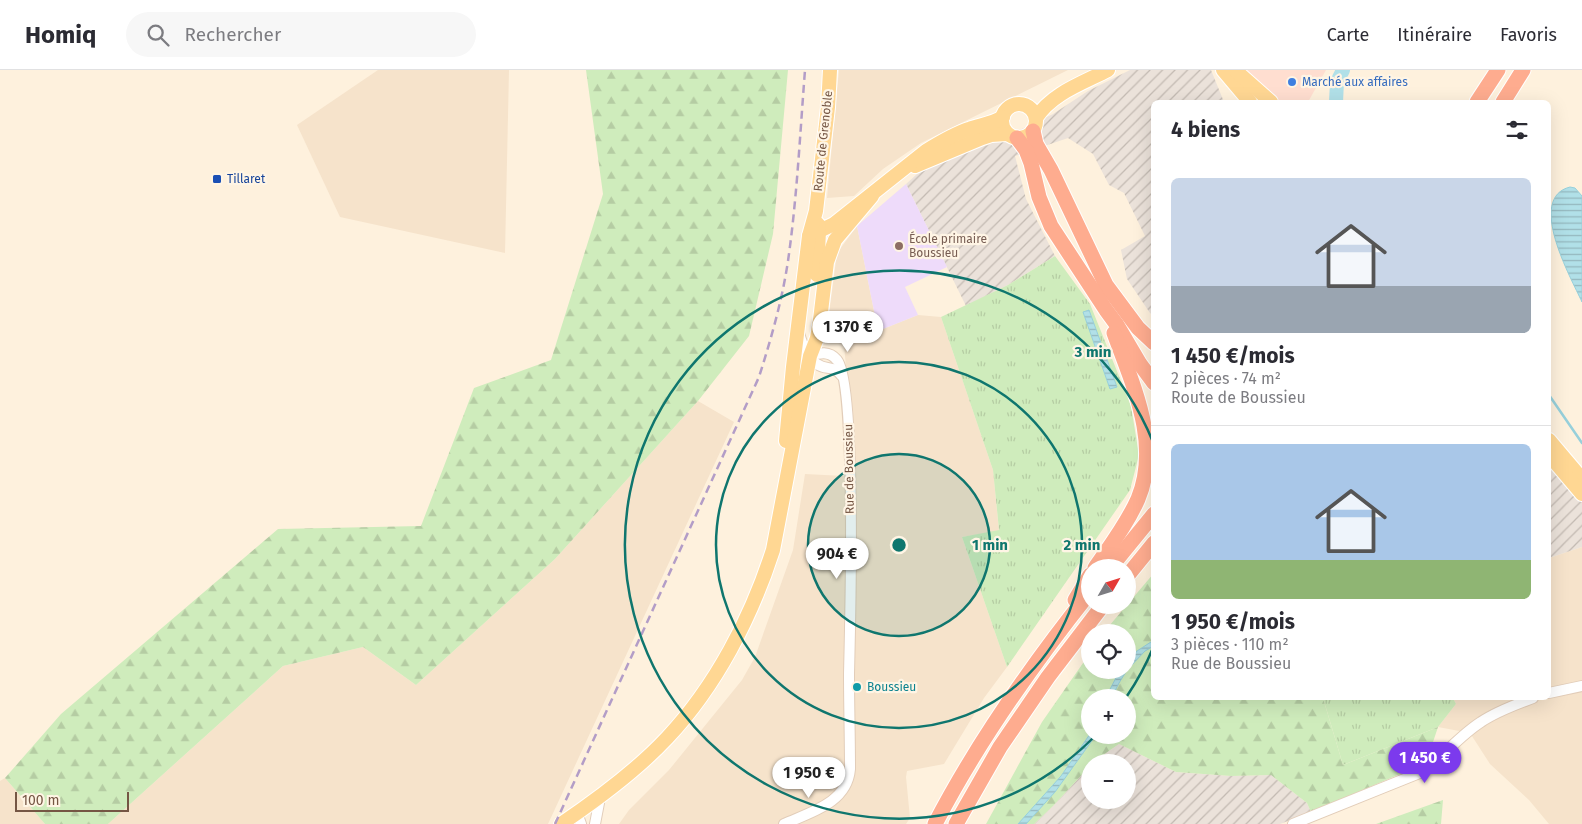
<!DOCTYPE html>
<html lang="fr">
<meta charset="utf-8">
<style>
body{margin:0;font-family:"Fira Sans",sans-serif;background:#f7f7f7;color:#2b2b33;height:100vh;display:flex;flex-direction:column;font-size:19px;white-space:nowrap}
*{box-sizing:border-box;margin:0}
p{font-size:16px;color:#7c7c81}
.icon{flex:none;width:28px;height:28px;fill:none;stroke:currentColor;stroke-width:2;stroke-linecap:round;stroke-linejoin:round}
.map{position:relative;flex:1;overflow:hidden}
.panel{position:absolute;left:1151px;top:30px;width:400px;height:600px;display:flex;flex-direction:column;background:#fff;border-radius:8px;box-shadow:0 5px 20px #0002}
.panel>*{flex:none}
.needle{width:32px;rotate:51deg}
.buttons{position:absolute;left:1081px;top:489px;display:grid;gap:10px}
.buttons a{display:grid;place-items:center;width:55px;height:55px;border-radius:50%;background:#fff;box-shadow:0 5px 20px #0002;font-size:25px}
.scale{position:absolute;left:15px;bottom:12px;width:114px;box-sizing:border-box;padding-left:5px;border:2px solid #755644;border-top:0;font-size:14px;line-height:18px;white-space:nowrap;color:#755644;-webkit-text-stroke:4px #fff5e5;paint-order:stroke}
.price{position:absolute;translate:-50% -42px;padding:0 11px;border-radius:18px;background:#fff;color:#222;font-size:16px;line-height:32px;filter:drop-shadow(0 1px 2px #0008)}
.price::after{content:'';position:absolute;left:50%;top:30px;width:15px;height:11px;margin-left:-8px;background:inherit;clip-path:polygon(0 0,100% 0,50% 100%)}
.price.on{background:#7c3aed;color:#fff}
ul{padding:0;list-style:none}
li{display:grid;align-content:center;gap:10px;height:265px;padding:0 20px}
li+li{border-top:1px solid #e1e1e2}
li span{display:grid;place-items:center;height:155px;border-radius:8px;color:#555}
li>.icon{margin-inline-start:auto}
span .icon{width:90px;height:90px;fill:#fffc;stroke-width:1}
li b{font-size:21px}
h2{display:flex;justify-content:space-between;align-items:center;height:60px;padding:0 20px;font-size:21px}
header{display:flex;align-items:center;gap:30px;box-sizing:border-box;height:70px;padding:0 25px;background:#fff;border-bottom:1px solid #e1e1e2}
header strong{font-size:24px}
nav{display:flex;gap:28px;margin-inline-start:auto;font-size:18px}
.search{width:350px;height:45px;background:#f7f7f7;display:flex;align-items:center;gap:12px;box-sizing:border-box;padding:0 18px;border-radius:28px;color:#7c7c81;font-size:19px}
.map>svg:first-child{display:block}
.residential{fill:#f6e3cb}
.commercial{fill:#ffded0}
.industrial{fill:url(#industrial-furrows)}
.education{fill:#eedbfa}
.grass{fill:url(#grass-tufts)}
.forest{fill:url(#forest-firs);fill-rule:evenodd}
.water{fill:url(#water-rules);stroke:#97d0db}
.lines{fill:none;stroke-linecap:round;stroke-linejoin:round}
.stream{stroke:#97d0db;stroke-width:2.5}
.river{stroke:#b1e0e8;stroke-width:14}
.tertiary-casing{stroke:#e2cdb9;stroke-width:12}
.primary-casing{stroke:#fff;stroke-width:16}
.motorway-casing{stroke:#fff;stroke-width:17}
.tertiary{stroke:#fff;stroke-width:10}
.primary{stroke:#ffd793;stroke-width:14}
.motorway{stroke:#feac8f;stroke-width:15}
.rail{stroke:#b39dc7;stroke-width:2.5;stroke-dasharray:8 5;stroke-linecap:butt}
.ring{fill:none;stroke:#0f766e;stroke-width:2.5}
.shop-dot{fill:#3f7fe0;stroke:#fff5e5;stroke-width:2}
.transit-dot{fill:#1a4fb4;stroke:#fff5e5;stroke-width:2}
.education-dot{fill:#8d6e63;stroke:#fff5e5;stroke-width:2}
.culture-dot{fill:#0f9aa8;stroke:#fff5e5;stroke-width:2}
.labels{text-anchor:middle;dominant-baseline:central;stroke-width:4.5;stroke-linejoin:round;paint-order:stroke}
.shop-label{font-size:12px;fill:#366cbe;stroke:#fff5e5;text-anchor:start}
.street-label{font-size:12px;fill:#755644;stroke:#fff5e5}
.transit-label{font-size:12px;fill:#164399;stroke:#fff5e5;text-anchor:start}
.education-label{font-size:12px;fill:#785e54;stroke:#fff5e5;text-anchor:start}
.culture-label{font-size:12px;fill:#0d838f;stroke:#fff5e5;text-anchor:start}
.centre{fill:#0f766e;stroke:#fff5e5;stroke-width:2.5}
.ring-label{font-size:15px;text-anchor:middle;font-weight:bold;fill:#0f766e;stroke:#fff5e5;stroke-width:4.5;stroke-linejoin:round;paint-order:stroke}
</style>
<header>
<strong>Homiq</strong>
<div class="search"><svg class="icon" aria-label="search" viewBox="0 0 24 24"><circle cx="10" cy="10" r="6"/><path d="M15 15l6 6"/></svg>Rechercher</div>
<nav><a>Carte</a><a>Itinéraire</a><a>Favoris</a></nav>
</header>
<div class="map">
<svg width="1582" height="754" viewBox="0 0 1582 754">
<defs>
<pattern id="industrial-furrows" width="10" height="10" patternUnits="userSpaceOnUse" patternTransform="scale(1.25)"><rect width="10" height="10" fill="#ebe2da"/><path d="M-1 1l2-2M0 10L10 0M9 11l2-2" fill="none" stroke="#c3bab2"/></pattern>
<pattern id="grass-tufts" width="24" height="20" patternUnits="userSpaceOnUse" patternTransform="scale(1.25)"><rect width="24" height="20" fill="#cfecbc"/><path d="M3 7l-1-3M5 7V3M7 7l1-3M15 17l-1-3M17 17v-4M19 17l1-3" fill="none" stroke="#b5cca3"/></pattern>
<pattern id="forest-firs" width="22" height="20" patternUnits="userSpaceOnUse" patternTransform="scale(1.25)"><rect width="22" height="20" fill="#cfecbc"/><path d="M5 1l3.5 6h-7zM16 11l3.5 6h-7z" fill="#b5cca3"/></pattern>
<pattern id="water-rules" width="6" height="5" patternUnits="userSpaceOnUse" patternTransform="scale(1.25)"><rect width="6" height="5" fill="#b1e0e8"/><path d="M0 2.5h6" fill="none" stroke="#95b8be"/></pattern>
</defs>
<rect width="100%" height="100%" fill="#fef1dd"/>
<!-- residential -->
<g class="residential">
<path d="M378 0H509L505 183 340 147 297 55Z"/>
<path d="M839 0H1068L921 73 883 99 854 126 827 128Z"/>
<path d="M857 156 878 261 918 245 941 247 993 400 999 461 962 467 1007 597 984 628 944 694 907 701 906 707 910 748 906 754H619L629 740 669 700 742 610 755 587 793 480 805 404 844 406 856 415 844 274 834 270 827 259 837 183Z"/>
<path d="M698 331 734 352 548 754H108L283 596 363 577 416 615 555 489Z"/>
<path d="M1582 477V754H1549L1529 730 1490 694 1470 663 1438 657 1456 634 1453 628H1549V488Z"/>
<path d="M5 708 45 754H0V711Z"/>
</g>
<!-- commercial -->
<path class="commercial" d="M1246 0H1326L1308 32H1277Z"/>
<!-- industrial -->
<g class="industrial">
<path d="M1130 0H1211L1224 32H1154V246L1150 243 1127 209 1121 180 1145 166 1124 123 1109 115 1093 84 1068 68 1015 86 1026 129 1055 186 1008 215 966 236 906 114 917 104 956 84 988 75 1053 44 1088 21Z"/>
<path d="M1549 395 1582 432V477L1549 488Z"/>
<path d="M1119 674 1176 702 1231 706 1271 705 1307 733 1311 742 1280 754H1034L1053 736 1090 696V730H1128V692H1093Z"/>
</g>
<!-- education -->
<path class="education" d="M906 114 947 197 905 217 918 245 878 261 857 156Z"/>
<!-- grass -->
<g class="grass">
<path d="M1055 186 1090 234 1131 336 1139 385 1130 420 1007 597 962 467 999 460 993 400 941 247 1008 215Z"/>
<path d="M1323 628H1453L1456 634 1438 657 1343 695Z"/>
</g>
<!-- forest -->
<g class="forest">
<path d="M586 0H788L773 164 749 266 698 331 555 489 416 615 363 577 283 596 108 754H45L5 708 61 644 278 459 421 456 474 318 551 290 603 124Z"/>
<path d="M1154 503V628H1323L1343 695 1438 657 1426 693 1311 742 1307 733 1271 705 1231 706 1176 702 1119 674 1093 692H1090V696L1053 736 1034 754H986L1042 652 1090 583V600H1128V562H1104ZM1090 628H1128V665H1090Z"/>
<path d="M1443 730 1441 754H1376Z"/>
</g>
<!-- water -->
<g class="water">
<path d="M1570 117 1575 118 1582 126V232C1571 208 1526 128 1570 117Z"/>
<path d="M1089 240 1117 317 1110 319 1083 242Z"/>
<path d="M1154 570V576L1145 581 1128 599V592L1137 581Z"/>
<path d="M1120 600H1127L1119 613 1112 627H1106Z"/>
<path d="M1090 664 1096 665 1055 722 1026 754H1018L1061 706Z"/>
</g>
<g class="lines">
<!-- stream -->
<path class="stream" d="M1549 325 1582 373"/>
<!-- river -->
<path class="river" d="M1336 32 1337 12 1343 0"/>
<defs>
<g id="tertiary">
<path d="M799 263C802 274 807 287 817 294 826 301 833 294 842 306"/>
<path d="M1549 623 1582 616"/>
<path d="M577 743 581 754"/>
<path d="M595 754 599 733 597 729"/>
<path d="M784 754C811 742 847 733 850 699 850 667 849 636 849 604 850 560 857 312 837 290 828 279 817 284 806 287"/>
<path d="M1293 754 1422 702C1443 687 1459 666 1481 652 1497 641 1515 635 1533 628"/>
</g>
<g id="primary">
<path d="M1223 0 1250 32"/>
<path d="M1235 0 1271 32"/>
<circle cx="1019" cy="51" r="17"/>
<path d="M1036 48C1052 23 1083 13 1108 0"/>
<path d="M915 96 982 68 991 65 1007 64"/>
<path d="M809 166 834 154 926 81C939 73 954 64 969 59 980 55 992 54 1003 47"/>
<path d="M817 205 819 161 818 154"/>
<path d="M1549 370 1582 409"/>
<path d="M786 371 793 297 809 166 816 141 828 37 830 0"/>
<path d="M1549 385 1582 424"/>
<path d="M561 754C598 729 637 700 667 668 716 616 751 548 773 480L810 286 817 268 820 250 827 192 835 170 872 126"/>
</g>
<g id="motorway">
<path d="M1477 32 1498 0"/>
<path d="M1503 32 1523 0"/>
<path d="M1033 61 1036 74 1051 100 1106 215 1138 258 1154 273"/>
<path d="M1017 68 1026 80 1031 93 1039 127 1051 156 1106 240 1117 255 1140 294 1154 313"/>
<path d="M1095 498C1110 476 1127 454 1138 429 1161 373 1133 316 1114 263"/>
<path d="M1110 498 1154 444"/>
<path d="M1128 505 1154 473"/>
<path d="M1075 530 1090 505"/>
<path d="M935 754C978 671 1032 595 1090 522"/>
<path d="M956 754 1000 677 1048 607 1103 535"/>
</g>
</defs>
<!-- tertiary casing -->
<use href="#tertiary" class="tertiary-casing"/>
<!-- primary casing -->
<use href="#primary" class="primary-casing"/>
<!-- motorway casing -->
<use href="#motorway" class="motorway-casing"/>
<!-- tertiary -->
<use href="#tertiary" class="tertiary"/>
<!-- primary -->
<use href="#primary" class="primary"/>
<!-- motorway -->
<use href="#motorway" class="motorway"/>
<!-- rail -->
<path class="rail" d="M555 754 759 307C771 269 782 231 788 191 797 128 800 64 805 0"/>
</g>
<!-- distance rings -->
<circle cx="899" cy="475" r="91" fill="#0f766e" fill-opacity=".12"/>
<g class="ring">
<circle cx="899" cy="475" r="91"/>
<circle cx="899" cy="475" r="183"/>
<path d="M1153 578A274 274 0 0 1 1127 626M1096 665A274 274 0 1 1 1153 372"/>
</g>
<!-- markers -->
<circle class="shop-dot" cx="1292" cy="12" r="5"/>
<rect class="transit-dot" x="212" y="104" width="10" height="10" rx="2.5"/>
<circle class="education-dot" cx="899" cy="176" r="5"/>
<circle class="culture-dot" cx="857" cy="617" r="5"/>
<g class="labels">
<!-- shop labels -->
<g class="shop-label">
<text x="1302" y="12">Marché aux affaires</text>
</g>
<!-- street labels -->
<g class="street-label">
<text transform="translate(823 71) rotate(-84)">Route de Grenoble</text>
<text transform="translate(849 399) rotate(-91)">Rue de Boussieu</text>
</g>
<!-- transit labels -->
<g class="transit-label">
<text x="227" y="109">Tillaret</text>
</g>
<!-- education labels -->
<g class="education-label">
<text x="909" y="169">École primaire<tspan x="909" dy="14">Boussieu</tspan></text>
</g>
<!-- culture labels -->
<g class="culture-label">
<text x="867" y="617">Boussieu</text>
</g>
</g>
<circle cx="899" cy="475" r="8" class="centre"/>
<g class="ring-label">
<text x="1093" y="287">3 min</text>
<text x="990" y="480">1 min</text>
<text x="1082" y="480">2 min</text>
</g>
</svg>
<div class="buttons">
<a><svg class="needle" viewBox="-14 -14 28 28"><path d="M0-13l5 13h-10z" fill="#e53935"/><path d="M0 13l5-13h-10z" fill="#7c7c81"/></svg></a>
<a><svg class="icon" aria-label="locate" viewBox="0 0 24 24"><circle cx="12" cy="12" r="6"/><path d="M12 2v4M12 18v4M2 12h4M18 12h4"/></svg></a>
<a>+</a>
<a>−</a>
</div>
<div class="scale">100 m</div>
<b class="price" style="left:848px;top:283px">1 370 €</b>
<b class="price" style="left:837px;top:510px">904 €</b>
<b class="price on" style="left:1425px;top:714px">1 450 €</b>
<b class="price" style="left:809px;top:729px">1 950 €</b>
<section class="panel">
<h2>4 biens<svg class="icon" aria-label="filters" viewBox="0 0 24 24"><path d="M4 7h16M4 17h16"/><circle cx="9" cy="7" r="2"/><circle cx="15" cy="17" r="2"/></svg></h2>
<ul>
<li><span style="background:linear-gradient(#c9d6e8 70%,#9aa5b1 0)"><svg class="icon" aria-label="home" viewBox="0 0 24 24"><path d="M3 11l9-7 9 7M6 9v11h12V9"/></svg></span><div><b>1 450 €/mois</b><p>2 pièces · 74 m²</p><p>Route de Boussieu</p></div></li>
<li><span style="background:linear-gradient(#a9c7e8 75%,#8fb573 0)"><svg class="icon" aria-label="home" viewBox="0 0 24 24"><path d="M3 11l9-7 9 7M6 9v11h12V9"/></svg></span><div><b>1 950 €/mois</b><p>3 pièces · 110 m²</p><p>Rue de Boussieu</p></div></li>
</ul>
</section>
</div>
